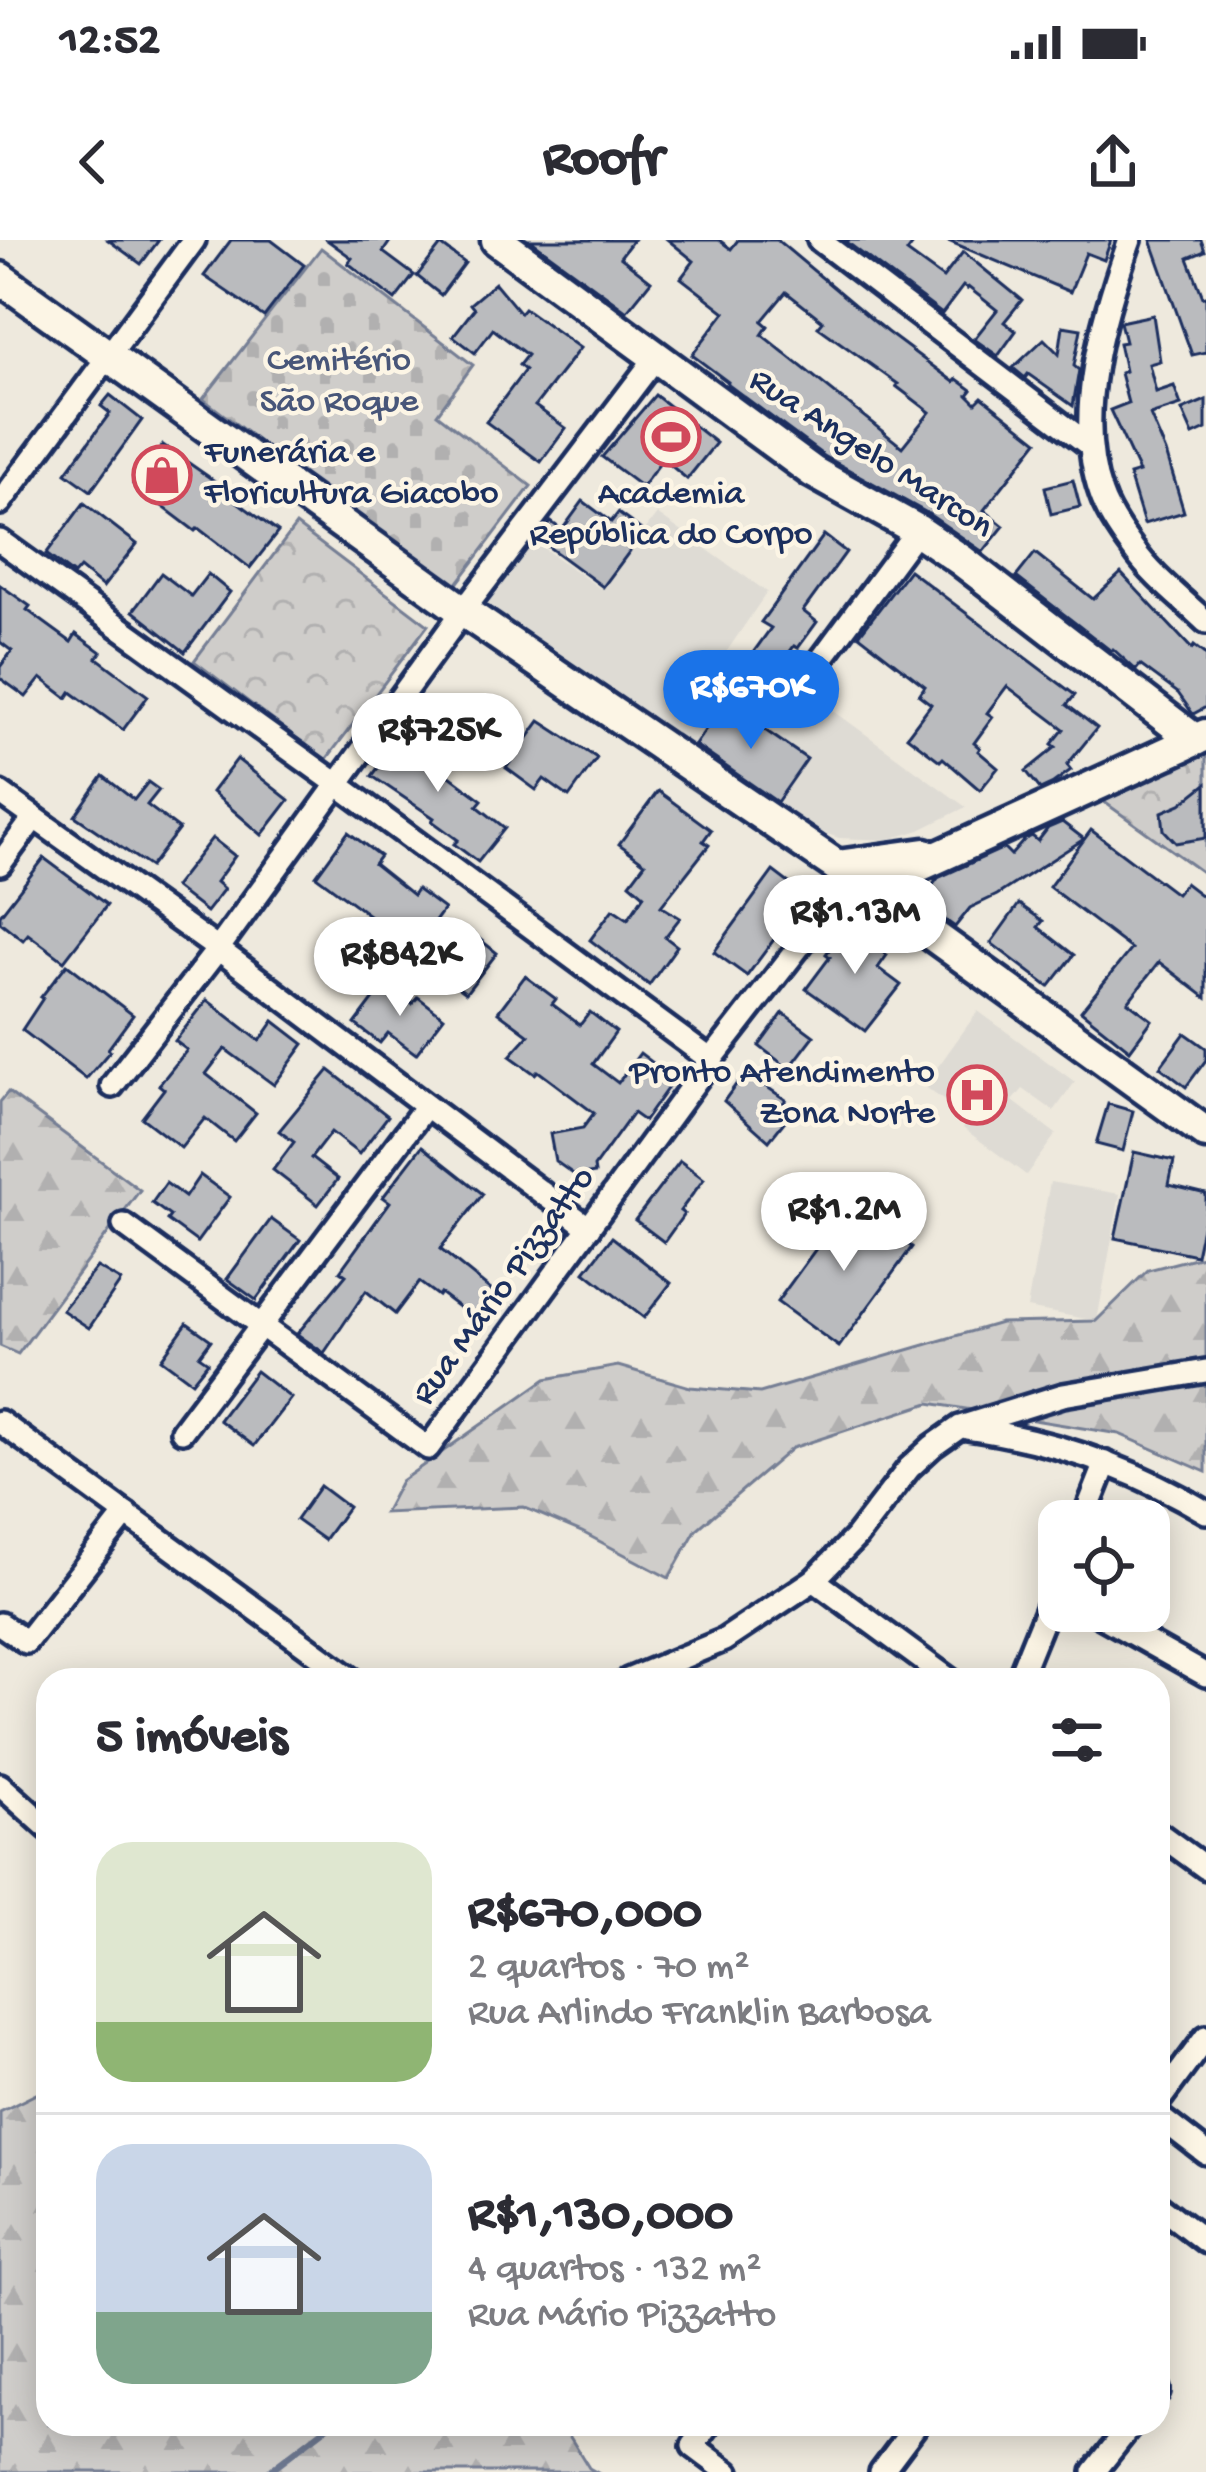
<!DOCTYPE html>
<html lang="pt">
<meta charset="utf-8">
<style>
body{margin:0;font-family:"Gochi Hand",sans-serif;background:#f2f2f3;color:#2b2b33;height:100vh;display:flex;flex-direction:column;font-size:45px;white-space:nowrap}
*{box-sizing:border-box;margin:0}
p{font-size:39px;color:#7c7c81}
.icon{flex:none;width:66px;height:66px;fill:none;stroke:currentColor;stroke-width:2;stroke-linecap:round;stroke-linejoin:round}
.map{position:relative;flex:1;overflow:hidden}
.details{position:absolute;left:36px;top:1428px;width:1134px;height:768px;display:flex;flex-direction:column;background:#fff;border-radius:36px;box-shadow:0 6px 30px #0003}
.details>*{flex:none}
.tools{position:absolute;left:1038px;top:1260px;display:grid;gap:24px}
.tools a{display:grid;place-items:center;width:132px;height:132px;border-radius:24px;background:#fff;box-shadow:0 6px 30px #0003;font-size:60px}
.price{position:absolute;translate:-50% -102px;padding:0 27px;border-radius:42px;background:#fff;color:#222;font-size:39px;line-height:78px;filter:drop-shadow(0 3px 6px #0008)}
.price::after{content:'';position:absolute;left:50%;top:72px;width:36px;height:27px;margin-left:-18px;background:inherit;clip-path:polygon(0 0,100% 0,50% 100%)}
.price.selected{background:#1a73e8;color:#fff}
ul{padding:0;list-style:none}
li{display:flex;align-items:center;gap:36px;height:300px;padding:0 60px}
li+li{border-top:3px solid #e1e1e2}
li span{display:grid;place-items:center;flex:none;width:336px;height:240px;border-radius:36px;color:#555}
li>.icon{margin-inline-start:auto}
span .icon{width:144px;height:144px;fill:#fffc;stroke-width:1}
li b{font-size:51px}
h2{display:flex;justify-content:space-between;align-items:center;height:144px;padding:0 60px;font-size:51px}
.status{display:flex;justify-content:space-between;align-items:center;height:84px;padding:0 60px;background:#fff;direction:ltr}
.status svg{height:33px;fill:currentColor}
header{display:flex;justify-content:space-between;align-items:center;height:156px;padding:0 60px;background:#fff;font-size:54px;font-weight:800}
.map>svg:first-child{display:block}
.built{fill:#dedbd4}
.forest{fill:url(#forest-firs);stroke:#757e94;stroke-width:3}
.cemetery{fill:url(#cemetery-stones);stroke:#757e94;stroke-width:3}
.park{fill:url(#park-crowns);stroke:#757e94;stroke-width:3}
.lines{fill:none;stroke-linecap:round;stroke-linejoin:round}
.stream{stroke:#6c778f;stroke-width:6}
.building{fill:#babbbe;stroke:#1b2f5e;stroke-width:3;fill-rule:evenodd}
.street-casing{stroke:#1b2f5e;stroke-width:30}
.secondary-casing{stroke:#1b2f5e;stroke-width:39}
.street{stroke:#fcf5e5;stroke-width:21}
.secondary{stroke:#fcf5e5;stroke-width:30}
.labels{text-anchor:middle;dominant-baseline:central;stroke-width:9;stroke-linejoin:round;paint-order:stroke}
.park-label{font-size:36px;fill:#485679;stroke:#fcf5e5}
.poi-label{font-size:36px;fill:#1b2f5e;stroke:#fcf5e5;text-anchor:start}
.street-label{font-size:36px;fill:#1b2f5e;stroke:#fcf5e5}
</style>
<div class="status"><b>12:52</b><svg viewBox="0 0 49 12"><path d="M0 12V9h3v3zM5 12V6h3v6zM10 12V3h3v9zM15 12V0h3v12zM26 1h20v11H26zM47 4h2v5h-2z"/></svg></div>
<header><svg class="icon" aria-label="back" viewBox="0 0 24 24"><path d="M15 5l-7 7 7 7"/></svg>Roofr<svg class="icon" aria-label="share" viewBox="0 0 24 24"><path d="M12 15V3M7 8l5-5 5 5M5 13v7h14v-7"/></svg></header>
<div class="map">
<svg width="1206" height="2232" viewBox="0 0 1206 2232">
<defs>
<pattern id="forest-firs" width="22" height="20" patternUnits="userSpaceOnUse" patternTransform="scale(3)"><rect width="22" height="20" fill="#cfcdca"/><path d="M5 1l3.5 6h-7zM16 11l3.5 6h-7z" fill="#b1b0b0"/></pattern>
<pattern id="cemetery-stones" width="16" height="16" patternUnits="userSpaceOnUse" patternTransform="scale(3)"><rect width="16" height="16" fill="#cfcdca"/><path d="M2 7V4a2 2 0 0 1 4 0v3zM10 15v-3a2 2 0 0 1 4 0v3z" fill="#b1b0b0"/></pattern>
<pattern id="park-crowns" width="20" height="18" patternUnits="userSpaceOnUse" patternTransform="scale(3)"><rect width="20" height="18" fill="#cfcdca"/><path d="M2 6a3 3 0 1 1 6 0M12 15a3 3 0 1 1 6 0" fill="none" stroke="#b1b0b0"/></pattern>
</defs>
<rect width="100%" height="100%" fill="#eee9dd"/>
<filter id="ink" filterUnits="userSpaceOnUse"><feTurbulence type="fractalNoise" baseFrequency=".00833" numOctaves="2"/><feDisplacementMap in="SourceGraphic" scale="24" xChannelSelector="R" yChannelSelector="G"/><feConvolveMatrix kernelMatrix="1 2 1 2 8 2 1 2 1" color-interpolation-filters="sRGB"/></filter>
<g filter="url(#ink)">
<!-- built -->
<g class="built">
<path d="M657 274 767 352 723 417 800 471 813 456 966 567 920 590 887 600 839 598 779 577 481 369 533 301 601 349Z"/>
<path d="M978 771 1075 842 1054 871 1023 849 1013 861 1056 894 1026 935 963 888 969 879 924 846Z"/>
<path d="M1050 942 1120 954 1097 1081 1027 1068Z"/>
</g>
<!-- forest -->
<g class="forest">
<path d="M8 852 140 950 18 1114 0 1106V862Z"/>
<path d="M1206 1015V1232L1119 1194 929 1163 792 1208 696 1290 669 1338 582 1292 523 1267 384 1273 401 1241 546 1139 618 1126 690 1147 760 1153 1000 1083 1096 1081 1148 1030Z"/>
<path d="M36 1854 48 1856V2184H562L589 2228 596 2232H0V1872Z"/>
</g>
<!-- cemetery -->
<path class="cemetery" d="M321 8 473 125 437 174 531 246 453 349 203 159Z"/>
<!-- park -->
<g class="park">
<path d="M296 285 428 385 326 520 194 421Z"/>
<path d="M1206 508V635L1100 559Z"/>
</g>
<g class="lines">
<!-- stream -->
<path class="stream" d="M268 2232 331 2184"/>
</g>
<!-- building -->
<g class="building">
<path d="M108 0H159L141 24Z"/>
<path d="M231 0H271L304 25 264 77 204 36Z"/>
<path d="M327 0H391L383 12 414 35 395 60 348 23 352 18Z"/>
<path d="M530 0H633L620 17 651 41 627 71Z"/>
<path d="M668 0H719L731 9 738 0H777L887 92 954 142 957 139 972 150 968 155 976 163 982 157 1038 201 984 270 1004 286 983 312 927 273 824 216 727 144 728 142 692 115 725 72 681 38 694 21ZM786 52 823 81 818 87 898 144 896 146 930 172 902 207 762 95 768 86 762 81Z"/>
<path d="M844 0H916L907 12 943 38 963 12 1022 60 1004 82 1016 91 998 116 974 99 997 70 968 47 967 49 963 46 942 74Z"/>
<path d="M946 0H1111L1104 20 1086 13 1070 52Z"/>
<path d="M1151 0H1201L1205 11 1188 18 1203 57 1206 56V112L1192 115Z"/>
<path d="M441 5 465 23 441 55 417 36Z"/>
<path d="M495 43 520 73 524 68 580 108 535 166 566 188 541 222 486 182 525 130 519 125 527 115 493 89 475 113 453 96 474 69 470 64Z"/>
<path d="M1153 75 1160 121 1149 124 1156 152 1174 146 1181 165 1150 175 1166 212 1184 272 1144 284 1129 235 1139 232 1110 170 1128 163 1120 133 1125 131 1119 103 1125 102 1120 82Z"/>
<path d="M1063 86 1081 89 1074 126 1079 130 1073 166 1028 134 1025 138 1013 128 1044 99 1059 114Z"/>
<path d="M110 155 142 180 91 251 66 233 110 173 101 166Z"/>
<path d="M655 155 716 203 687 239 663 219 642 247 602 217Z"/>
<path d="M1206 160V189L1193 195 1182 170Z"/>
<path d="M163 205 226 249 224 252 278 292 250 328 198 288 195 291 133 244Z"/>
<path d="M1073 240 1080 267 1051 274 1045 247Z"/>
<path d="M583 261 611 282 618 273 644 292 603 347 539 300 551 282 562 290Z"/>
<path d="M84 263 137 304 103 347 80 328 74 335 46 314Z"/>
<path d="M824 295 846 312 803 371 817 382 798 408 794 406 773 435 750 417 771 388 761 382Z"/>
<path d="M1035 313 1093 359 1121 333 1192 409 1194 406 1206 415V467L1193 474 1178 453 1140 425 1136 430 1113 409 1111 411 1016 337Z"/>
<path d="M909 330 1075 455 1067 465 1097 488 1067 525 1071 530 1053 543 1040 549 1026 531 1056 507 1052 504 1064 489 1007 446 987 473 993 477 974 503 980 508 978 511 998 528 980 550 943 518 940 521 907 496 931 464 919 455 925 446 859 395Z"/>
<path d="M161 333 191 356 208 334 230 352 185 412 133 371Z"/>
<path d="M0 345 30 366 27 370 71 402 76 394 101 412 97 418 148 456 123 490 71 452 67 458 41 438 26 457 0 438V427L12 411 0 402Z"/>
<path d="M724 462 807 519 777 562 695 505Z"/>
<path d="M540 481 597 518 569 557 544 539 536 550 506 528Z"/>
<path d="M406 490 437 513 431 522 482 560 477 566 505 588 478 622 454 604 458 600 432 581 434 578 372 536Z"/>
<path d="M237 519 289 560 262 595 212 552Z"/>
<path d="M103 536 134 560 148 542 159 550 147 565 179 589 150 627 75 576Z"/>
<path d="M1206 544V598L1176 603 1164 590 1162 572 1181 564Z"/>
<path d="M658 551 711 590 703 601 709 605 661 666 680 678 665 697 677 706 649 745 590 700 613 669 628 679 644 655 630 643 645 623 619 604Z"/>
<path d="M1062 582 1084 599 997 655 970 668 955 687 920 662 938 638 1004 608 1011 615 1025 599 1032 596 1038 601 1048 588Z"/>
<path d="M1091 590 1176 654 1185 643 1206 659V758L1159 722 1128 762 1152 780 1130 810 1081 771 1131 709 1049 647Z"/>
<path d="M348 592 380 616 374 624 413 655 417 649 444 669 415 709 316 636Z"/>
<path d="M212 598 235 616 216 642 224 649 206 672 174 647Z"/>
<path d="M44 618 107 665 64 721 28 694 23 700 0 682V675Z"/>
<path d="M773 631 806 656 747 736 714 712Z"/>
<path d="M1019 664 1043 681 1038 687 1074 715 1049 747 991 703Z"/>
<path d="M853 678 876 696 871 703 887 715 878 728 901 745 865 791 806 749 830 717 826 714Z"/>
<path d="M468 690 497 713 466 753 436 731Z"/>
<path d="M67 724 133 775 108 809 110 811 86 839 22 790 43 758 41 757Z"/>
<path d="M525 736 556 759 552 764 580 785 590 772 616 792 593 824 618 843 640 813 674 839 644 881 633 873 594 927 595 933 576 936 555 921 550 894 583 888 594 873 538 831 535 834 510 816 529 795 498 772Z"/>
<path d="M385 744 412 764 418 757 444 777 416 814 388 793 380 803 355 784Z"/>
<path d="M207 760 260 801 274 781 304 804 274 845 225 809 206 834 256 873 234 901 205 878 181 908 142 878 164 849 159 845 187 810 175 801Z"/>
<path d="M783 773 814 796 789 829 759 806Z"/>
<path d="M1185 793 1206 808V820L1186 847 1160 827Z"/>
<path d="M329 830 388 876 359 914 331 892 311 918 338 939 318 965 273 930 294 902 279 891Z"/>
<path d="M745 832 786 860 776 870 788 877 769 901 724 861Z"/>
<path d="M1108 864 1133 871 1123 911 1096 904Z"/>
<path d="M422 906 483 954 440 1009 502 1059 482 1085 440 1053 438 1056 419 1042 395 1074 366 1051 324 1113 297 1094 346 1035 340 1031 390 962 383 957Z"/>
<path d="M1134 912 1174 921 1169 945 1206 954V969L1196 1015 1115 998Z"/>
<path d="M680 921 704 939 680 971 684 974 664 1002 635 980Z"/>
<path d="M200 935 230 957 197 1002 167 980 170 976 152 963 166 943 185 957Z"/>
<path d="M850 962 912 1007 839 1107 777 1062Z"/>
<path d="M271 979 300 1000 256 1060 227 1039Z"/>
<path d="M612 997 671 1043 644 1078 585 1032Z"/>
<path d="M97 1027 121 1041 89 1088 62 1070Z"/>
<path d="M187 1083 211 1100 199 1116 208 1122 192 1142 161 1119Z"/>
<path d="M256 1131 291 1158 254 1206 219 1180Z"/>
<path d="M320 1246 348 1267 324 1300 296 1280Z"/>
</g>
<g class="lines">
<defs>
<g id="street">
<path d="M819 0 1089 205"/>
<path d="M1130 0C1103 75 1073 175 1101 254 1107 272 1122 294 1134 310 1152 336 1182 359 1206 382"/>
<path d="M0 263 194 0"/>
<path d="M0 301 336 543 711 820"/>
<path d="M806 440 917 290"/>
<path d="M0 553 218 709 589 988"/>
<path d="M0 624 34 578"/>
<path d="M112 846 218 709 463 371 657 116"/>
<path d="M124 985 428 1208 711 820 853 637"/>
<path d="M0 1182 353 1440"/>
<path d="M967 1188C1051 1200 1133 1228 1206 1272"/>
<path d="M182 1191 426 866"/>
<path d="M1083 1281 1106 1223"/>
<path d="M814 1340 950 1440"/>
<path d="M1092 1371 1206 1435"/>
<path d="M0 1384 26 1402 126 1274"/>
<path d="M628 1440 724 1400 814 1340 856 1297 909 1228 933 1206 960 1187 1063 1155 1206 1131"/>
<path d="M1018 1440 1059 1339"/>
<path d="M0 1545 48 1588"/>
<path d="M1158 1593 1206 1628"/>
<path d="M1158 1862 1206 1797"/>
<path d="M1158 1876 1206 1913"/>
<path d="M1158 1965 1206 2002"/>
<path d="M1158 2149V2152"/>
<path d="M709 2184 693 2206 728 2232"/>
<path d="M881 2232 917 2184"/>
<path d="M1094 2232 1132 2184"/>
</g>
<g id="secondary">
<path d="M497 0 813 232 917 290 961 320 1195 500"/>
<path d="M0 38 463 371 837 626 1206 893"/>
<path d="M837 626 925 614"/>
<path d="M868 649 1206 495"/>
</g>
</defs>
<!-- street casing -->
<use href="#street" class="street-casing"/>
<!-- secondary casing -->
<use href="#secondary" class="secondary-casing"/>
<!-- street -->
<use href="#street" class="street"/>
<!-- secondary -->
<use href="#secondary" class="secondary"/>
</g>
</g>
<!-- icons -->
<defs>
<symbol id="stadium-ring" viewBox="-11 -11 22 22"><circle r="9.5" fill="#fcf5e5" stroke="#d1495b" stroke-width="1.5"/><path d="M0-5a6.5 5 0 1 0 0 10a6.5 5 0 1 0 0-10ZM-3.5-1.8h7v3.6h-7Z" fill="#d1495b"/></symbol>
<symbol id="shop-ring" viewBox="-11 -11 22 22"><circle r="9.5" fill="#fcf5e5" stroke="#d1495b" stroke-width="1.5"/><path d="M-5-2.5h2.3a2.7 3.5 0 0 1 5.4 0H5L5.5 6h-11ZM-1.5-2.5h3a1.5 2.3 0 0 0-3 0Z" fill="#d1495b"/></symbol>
<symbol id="hospital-ring" viewBox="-11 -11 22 22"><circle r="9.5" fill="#fcf5e5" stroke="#d1495b" stroke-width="1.5"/><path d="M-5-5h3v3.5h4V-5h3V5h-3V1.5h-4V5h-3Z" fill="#d1495b"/></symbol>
</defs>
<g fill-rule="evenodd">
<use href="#stadium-ring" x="638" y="164" width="66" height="66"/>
<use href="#shop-ring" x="129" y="202" width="66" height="66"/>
<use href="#hospital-ring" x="944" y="822" width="66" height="66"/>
</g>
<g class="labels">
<!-- park labels -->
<g class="park-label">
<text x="339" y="122">Cemitério<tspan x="339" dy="41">São Roque</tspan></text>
</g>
<!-- poi labels -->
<g class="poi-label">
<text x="204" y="214">Funerária e<tspan x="204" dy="41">Floricultura Giacobo</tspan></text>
<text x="671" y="255" text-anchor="middle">Academia<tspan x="671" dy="41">República do Corpo</tspan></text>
<text x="935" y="834" text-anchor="end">Pronto Atendimento<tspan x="935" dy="41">Zona Norte</tspan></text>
</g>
<!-- street labels -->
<g class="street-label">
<text transform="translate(870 215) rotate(33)">Rua Angelo Marcon</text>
<text transform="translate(505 1047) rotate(-54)">Rua Mário Pizzatto</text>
</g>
</g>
</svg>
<div class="tools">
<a><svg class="icon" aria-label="locate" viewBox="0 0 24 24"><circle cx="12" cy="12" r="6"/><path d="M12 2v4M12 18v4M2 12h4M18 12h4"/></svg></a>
</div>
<b class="price selected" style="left:751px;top:512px">R$670K</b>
<b class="price" style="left:438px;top:555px">R$725K</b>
<b class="price" style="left:855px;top:737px">R$1.13M</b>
<b class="price" style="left:400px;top:779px">R$842K</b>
<b class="price" style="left:844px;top:1034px">R$1.2M</b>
<section class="details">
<h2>5 imóveis<svg class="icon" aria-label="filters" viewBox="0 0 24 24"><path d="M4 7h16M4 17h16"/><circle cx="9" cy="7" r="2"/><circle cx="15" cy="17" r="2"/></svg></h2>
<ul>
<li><span style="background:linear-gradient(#dfe7d0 75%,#8fb573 0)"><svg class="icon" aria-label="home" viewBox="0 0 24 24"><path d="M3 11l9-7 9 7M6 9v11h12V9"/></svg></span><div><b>R$670,000</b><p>2 quartos · 70 m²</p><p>Rua Arlindo Franklin Barbosa</p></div></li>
<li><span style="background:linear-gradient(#c9d6e8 70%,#7fa58c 0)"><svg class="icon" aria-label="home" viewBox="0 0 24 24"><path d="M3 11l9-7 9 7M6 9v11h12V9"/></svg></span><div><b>R$1,130,000</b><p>4 quartos · 132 m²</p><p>Rua Mário Pizzatto</p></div></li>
</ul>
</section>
</div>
